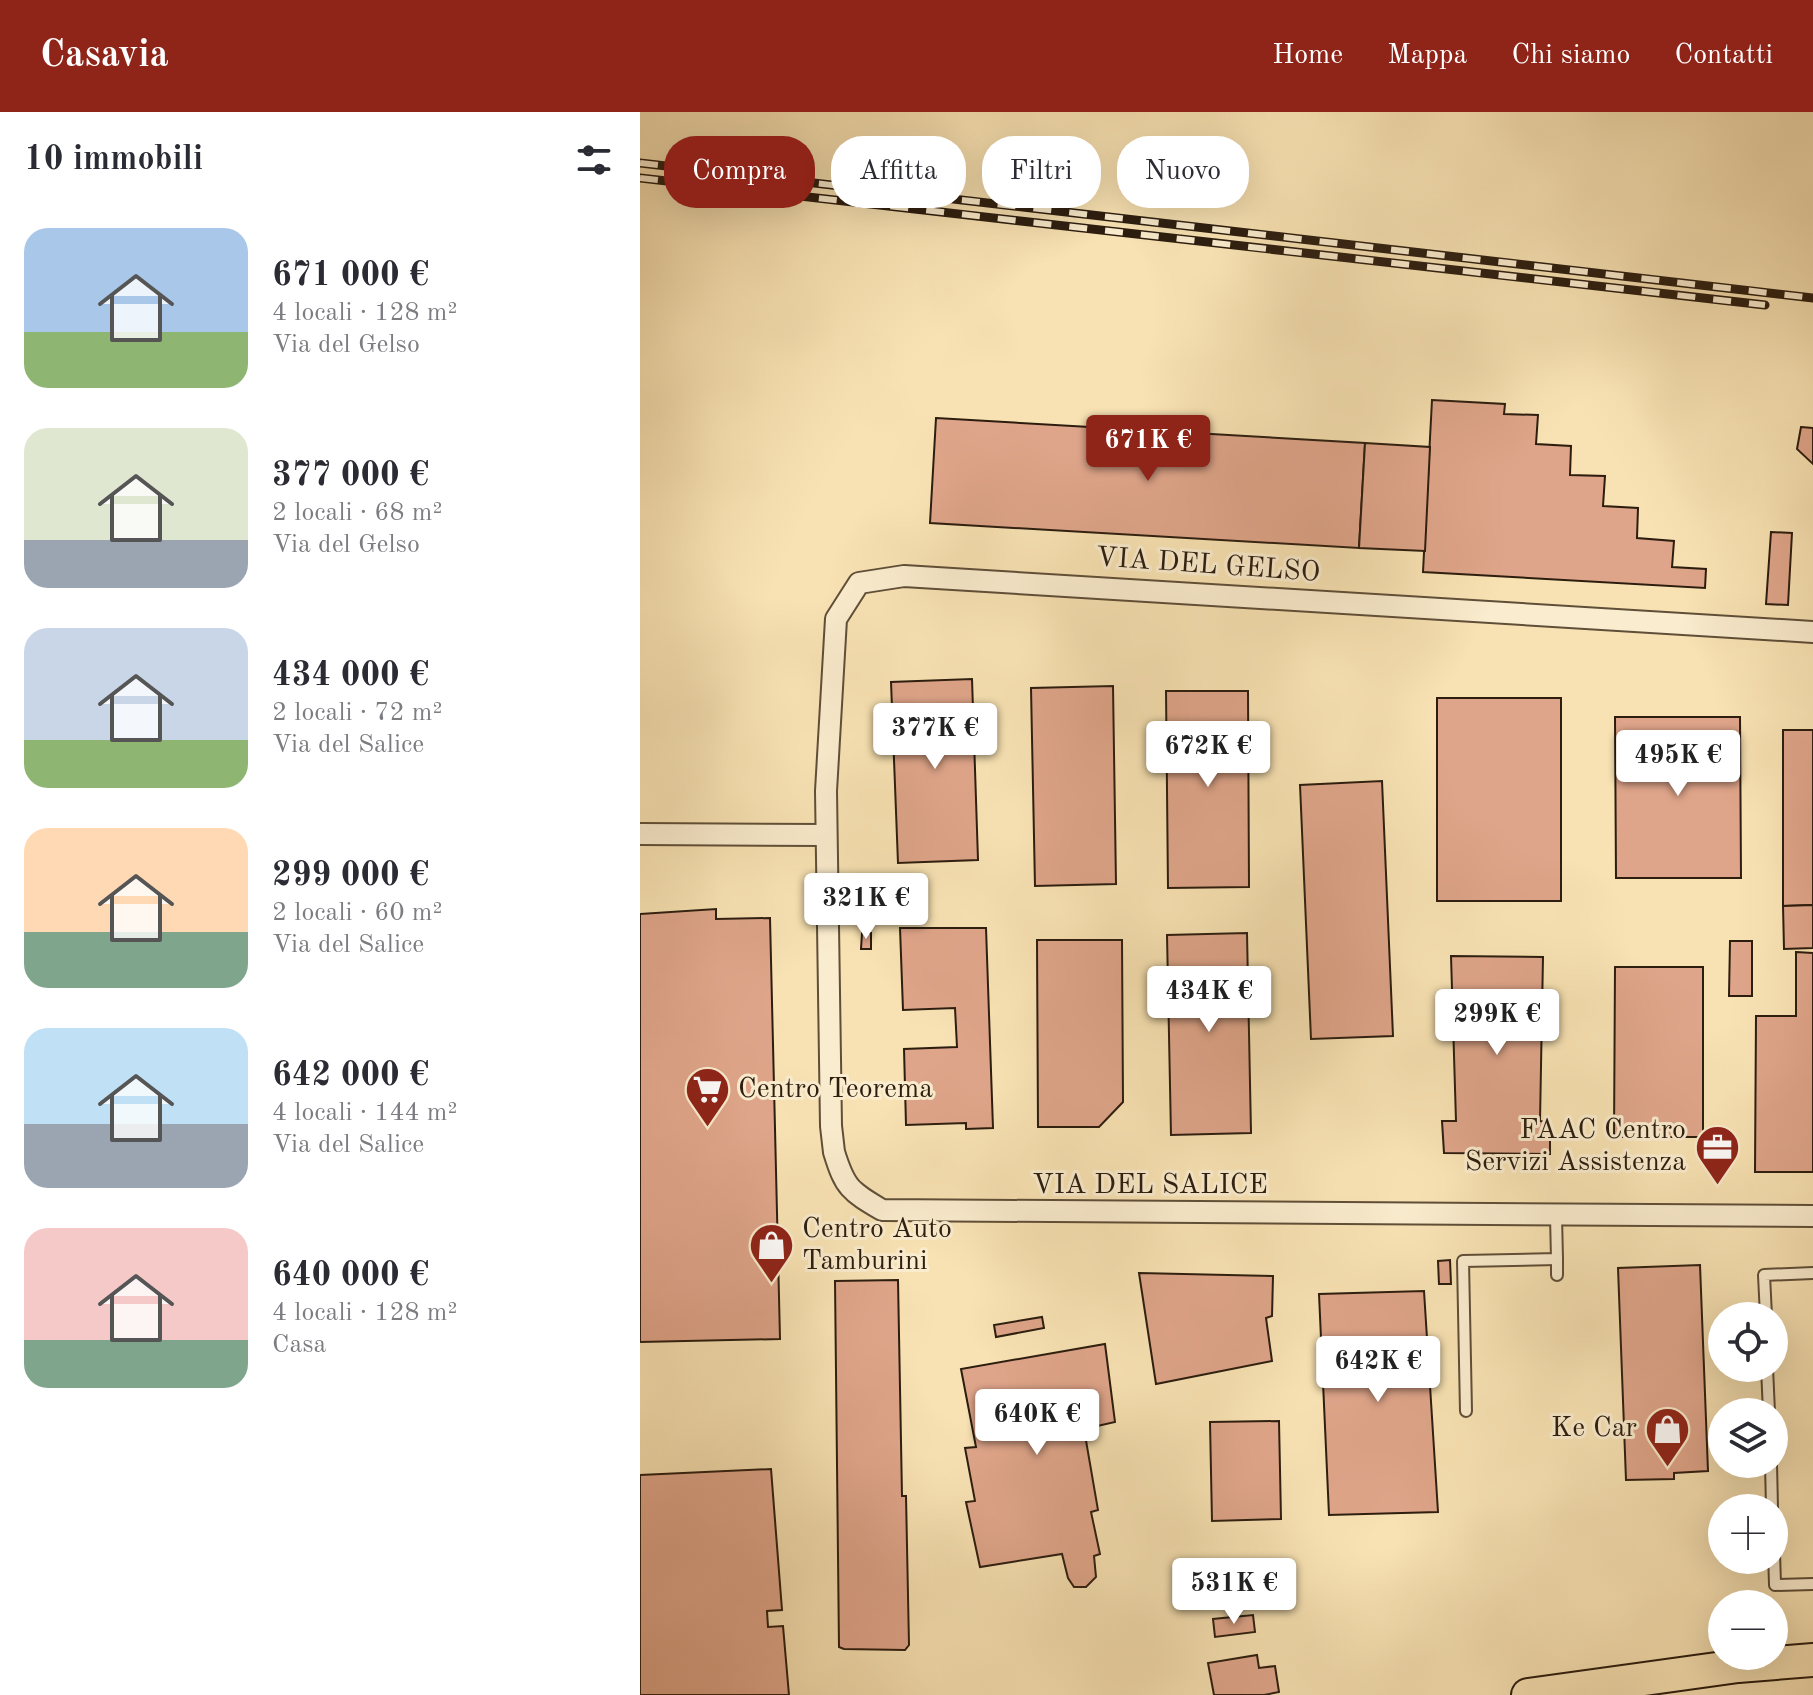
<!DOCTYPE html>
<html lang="it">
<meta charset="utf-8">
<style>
body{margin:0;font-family:"Old Standard TT",serif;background:#f2f2f3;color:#2b2b33;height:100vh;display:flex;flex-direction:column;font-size:30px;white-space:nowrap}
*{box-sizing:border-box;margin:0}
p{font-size:26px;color:#7c7c81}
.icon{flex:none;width:44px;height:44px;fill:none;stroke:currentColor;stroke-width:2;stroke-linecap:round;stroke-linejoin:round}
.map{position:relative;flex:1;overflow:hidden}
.panel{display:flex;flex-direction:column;background:#fff;width:640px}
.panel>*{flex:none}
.banner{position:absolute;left:24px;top:24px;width:760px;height:72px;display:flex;gap:16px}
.controls{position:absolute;left:1068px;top:1190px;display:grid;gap:16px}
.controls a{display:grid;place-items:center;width:80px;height:80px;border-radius:50%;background:#fff;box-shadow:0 8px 32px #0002;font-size:40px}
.price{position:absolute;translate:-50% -68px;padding:0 18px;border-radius:8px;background:#fff;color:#222;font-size:26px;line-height:52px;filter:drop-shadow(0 2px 4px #0008)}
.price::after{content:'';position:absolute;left:50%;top:48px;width:24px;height:18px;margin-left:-12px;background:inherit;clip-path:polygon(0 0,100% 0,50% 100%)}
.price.current{background:#8f2418;color:#fff}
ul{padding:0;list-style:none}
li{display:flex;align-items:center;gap:24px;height:200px;padding:0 24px}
li span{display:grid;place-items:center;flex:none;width:224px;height:160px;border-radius:24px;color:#555}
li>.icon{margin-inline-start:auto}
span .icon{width:96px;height:96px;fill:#fffc;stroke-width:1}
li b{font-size:34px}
h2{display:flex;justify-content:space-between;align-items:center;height:96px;padding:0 24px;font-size:34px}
.chip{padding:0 28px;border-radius:32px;background:#fff;box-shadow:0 8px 32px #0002;font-size:28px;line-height:72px}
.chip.current{background:#8f2418;color:#fff}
header{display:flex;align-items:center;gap:48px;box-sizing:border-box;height:112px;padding:0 40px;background:#8f2418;color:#fff}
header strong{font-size:38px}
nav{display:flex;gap:44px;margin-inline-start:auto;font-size:28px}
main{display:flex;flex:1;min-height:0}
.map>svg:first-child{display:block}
.building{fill:#dfa58a;stroke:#2c1d0f;stroke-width:2}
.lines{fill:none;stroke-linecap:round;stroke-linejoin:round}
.lane-casing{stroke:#5f4e38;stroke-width:14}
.street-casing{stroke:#5f4e38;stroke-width:24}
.primary-casing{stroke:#2c1d0f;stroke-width:36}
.lane{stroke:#faecce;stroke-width:10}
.street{stroke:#faecce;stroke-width:20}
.primary{stroke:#f8e2b3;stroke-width:32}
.rail-casing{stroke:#2c1d0f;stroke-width:9}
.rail{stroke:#faecce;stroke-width:6;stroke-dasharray:18;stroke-linecap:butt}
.labels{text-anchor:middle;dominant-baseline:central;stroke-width:6;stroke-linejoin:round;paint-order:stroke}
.street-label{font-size:28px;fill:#2c1d0f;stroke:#faecce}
.poi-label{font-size:28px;fill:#2c1d0f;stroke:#faecce;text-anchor:start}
</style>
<header>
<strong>Casavia</strong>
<nav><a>Home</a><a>Mappa</a><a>Chi siamo</a><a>Contatti</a></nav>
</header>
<main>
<section class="panel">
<h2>10 immobili<svg class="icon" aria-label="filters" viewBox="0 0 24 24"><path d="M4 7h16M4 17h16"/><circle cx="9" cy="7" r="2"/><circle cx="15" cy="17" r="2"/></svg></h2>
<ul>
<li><span style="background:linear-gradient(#a9c7e8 65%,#8fb573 0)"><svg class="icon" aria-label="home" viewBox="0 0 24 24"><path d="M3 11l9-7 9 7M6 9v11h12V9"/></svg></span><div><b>671 000 €</b><p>4 locali · 128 m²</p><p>Via del Gelso</p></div></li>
<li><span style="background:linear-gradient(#dfe7d0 70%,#9aa5b1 0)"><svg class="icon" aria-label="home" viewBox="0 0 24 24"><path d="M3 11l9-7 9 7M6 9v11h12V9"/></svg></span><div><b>377 000 €</b><p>2 locali · 68 m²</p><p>Via del Gelso</p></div></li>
<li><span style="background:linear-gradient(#c9d6e8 70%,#8fb573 0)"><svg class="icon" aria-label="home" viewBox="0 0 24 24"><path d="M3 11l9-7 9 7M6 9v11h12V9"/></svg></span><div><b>434 000 €</b><p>2 locali · 72 m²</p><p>Via del Salice</p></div></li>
<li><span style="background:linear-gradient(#ffd9b3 65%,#7fa58c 0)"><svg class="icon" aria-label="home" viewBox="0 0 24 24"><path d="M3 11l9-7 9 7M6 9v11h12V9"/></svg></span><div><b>299 000 €</b><p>2 locali · 60 m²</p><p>Via del Salice</p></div></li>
<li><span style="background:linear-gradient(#bfe0f5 60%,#9aa5b1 0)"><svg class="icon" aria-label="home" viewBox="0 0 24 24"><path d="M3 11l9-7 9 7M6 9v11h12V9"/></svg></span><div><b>642 000 €</b><p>4 locali · 144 m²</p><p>Via del Salice</p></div></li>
<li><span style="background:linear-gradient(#f6c9c9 70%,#7fa58c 0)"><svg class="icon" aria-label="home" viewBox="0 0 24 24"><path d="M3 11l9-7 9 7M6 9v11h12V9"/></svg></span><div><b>640 000 €</b><p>4 locali · 128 m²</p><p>Casa</p></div></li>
</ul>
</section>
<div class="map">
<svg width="1173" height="1583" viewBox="0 0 1173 1583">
<rect width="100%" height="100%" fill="#f8e2b3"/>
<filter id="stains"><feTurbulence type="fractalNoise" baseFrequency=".0025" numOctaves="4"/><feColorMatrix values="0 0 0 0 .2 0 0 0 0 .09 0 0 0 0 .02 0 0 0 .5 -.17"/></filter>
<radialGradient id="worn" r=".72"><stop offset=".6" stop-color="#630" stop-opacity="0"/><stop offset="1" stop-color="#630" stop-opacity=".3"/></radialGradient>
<!-- building -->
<g class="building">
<path d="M792 288 865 292 864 302 898 303 896 332 931 334 930 363 965 364 963 394 998 396 997 426 1034 429 1032 455 1066 457 1065 476 783 460Z"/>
<path d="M296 306 725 331 719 436 290 411Z"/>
<path d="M1161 315 1173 316V352L1157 337Z"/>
<path d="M725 331 790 335 785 439 719 436Z"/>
<path d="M1131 420 1152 421 1148 493 1126 492Z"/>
<path d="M332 567 338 748 258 751 251 570Z"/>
<path d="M473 574 476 772 395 774 391 576Z"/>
<path d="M526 579H608L609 775 528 776Z"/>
<rect x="797" y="586" width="124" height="203"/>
<path d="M975 605H1100L1101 766H976Z"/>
<path d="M1143 618H1173V793L1143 794Z"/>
<path d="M742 669 753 924 671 927 660 673Z"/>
<path d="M1173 793V836L1144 837 1143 794Z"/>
<path d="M76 797V807L130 806 140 1227 0 1230V802Z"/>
<path d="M260 816H346L353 1016 326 1017V1011L266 1013 264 937 317 935 315 896 263 898Z"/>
<path d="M222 821H231V837H221Z"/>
<path d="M607 821 611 1021 531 1023 527 823Z"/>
<path d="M397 828H482L483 990 459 1015H398Z"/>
<path d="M1090 829H1112V884H1089Z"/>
<path d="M1156 840 1173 841V1060H1115L1116 904H1156Z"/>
<path d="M811 844 903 845 900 1009 910 1010V1042L804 1041 802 1009H816Z"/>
<path d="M975 855H1063V1025H974Z"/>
<path d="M810 1148 811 1172H799L798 1149Z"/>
<path d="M1060 1153 1068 1359 1034 1361V1367L986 1368 978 1156Z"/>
<path d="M499 1161 633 1164 632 1204 626 1206 632 1249 516 1272Z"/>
<path d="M258 1168 262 1384H266L269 1533 265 1538 204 1537 199 1535 195 1169Z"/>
<path d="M784 1179 798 1400 689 1403 679 1182Z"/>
<path d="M402 1205 404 1216 356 1225 354 1213Z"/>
<path d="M465 1232 475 1310 444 1317 458 1398 451 1400 460 1442 454 1444 456 1465 446 1475H434L428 1466 422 1442 340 1455 326 1390 335 1389 325 1336 336 1335 321 1257Z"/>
<path d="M639 1309 641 1407 572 1409 570 1310Z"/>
<path d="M131 1357 142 1498 127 1499 128 1515 143 1514 149 1583H0V1363Z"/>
<path d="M613 1503 615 1520 575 1525 573 1507Z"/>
<path d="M617 1543 619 1556 635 1554 639 1580 624 1583H574L568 1551Z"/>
</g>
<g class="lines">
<defs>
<g id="lane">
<path d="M917 1147V1163"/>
<path d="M1126 1204 1124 1163 1173 1161"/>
<path d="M1127 1256 1129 1300"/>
<path d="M826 1299 823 1149 917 1147 916 1104"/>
<path d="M1131 1352 1132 1396"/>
<path d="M1134 1440 1135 1473 1173 1472"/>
</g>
<g id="street">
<path d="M1173 520 264 464 219 471 196 507 186 679 191 1014 194 1040C205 1076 210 1079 242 1098L1173 1104"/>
<path d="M0 722 185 723"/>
</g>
<path id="primary" d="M888 1583 1098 1554 1173 1548"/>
</defs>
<!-- lane casing -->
<use href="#lane" class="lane-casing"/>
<!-- street casing -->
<use href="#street" class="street-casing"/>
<!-- primary casing -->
<use href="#primary" class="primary-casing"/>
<!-- lane -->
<use href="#lane" class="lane"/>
<!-- street -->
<use href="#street" class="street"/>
<!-- primary -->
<use href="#primary" class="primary"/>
<defs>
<g id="rail">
<path d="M0 51 1173 186"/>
<path d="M0 66 1125 193"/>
</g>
</defs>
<!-- rail casing -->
<use href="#rail" class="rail-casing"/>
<!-- rail -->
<use href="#rail" class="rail"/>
</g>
<!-- icons -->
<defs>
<symbol id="supermarket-pin" viewBox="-11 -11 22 30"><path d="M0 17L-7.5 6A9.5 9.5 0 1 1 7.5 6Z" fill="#8f2418" stroke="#faecce"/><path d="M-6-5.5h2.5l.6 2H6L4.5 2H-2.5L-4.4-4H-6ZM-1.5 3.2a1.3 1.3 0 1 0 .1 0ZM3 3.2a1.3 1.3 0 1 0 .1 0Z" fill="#fff"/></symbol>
<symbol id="office-pin" viewBox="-11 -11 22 30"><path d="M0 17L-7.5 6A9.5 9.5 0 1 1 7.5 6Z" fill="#8f2418" stroke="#faecce"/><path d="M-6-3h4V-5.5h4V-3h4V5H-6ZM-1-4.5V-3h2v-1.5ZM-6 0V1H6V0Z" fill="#fff"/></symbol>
<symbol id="shop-pin" viewBox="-11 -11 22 30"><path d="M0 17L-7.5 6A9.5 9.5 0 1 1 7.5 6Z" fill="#8f2418" stroke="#faecce"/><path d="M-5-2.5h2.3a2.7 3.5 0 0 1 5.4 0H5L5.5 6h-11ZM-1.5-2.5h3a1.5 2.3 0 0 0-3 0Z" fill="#fff"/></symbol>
</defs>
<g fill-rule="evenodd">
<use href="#supermarket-pin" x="42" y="952" width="51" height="69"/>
<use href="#office-pin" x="1052" y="1010" width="51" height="69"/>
<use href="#shop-pin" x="106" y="1108" width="51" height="69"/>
<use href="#shop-pin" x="1002" y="1292" width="51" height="69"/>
</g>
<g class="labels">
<!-- street labels -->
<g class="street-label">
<text transform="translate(568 454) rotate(4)">VIA DEL GELSO</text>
<text x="510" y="1074">VIA DEL SALICE</text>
</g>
<!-- poi labels -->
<g class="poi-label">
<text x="98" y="978">Centro Teorema</text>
<text x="1046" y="1019" text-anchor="end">FAAC Centro<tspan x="1046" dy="32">Servizi Assistenza</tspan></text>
<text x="162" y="1118">Centro Auto<tspan x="162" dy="32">Tamburini</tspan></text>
<text x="997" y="1317" text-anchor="end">Ke Car</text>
</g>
</g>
<rect width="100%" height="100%" filter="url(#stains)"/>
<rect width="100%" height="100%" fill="url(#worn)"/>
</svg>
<div class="controls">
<a><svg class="icon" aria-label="locate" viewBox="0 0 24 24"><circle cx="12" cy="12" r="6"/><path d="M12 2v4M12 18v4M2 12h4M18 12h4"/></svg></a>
<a><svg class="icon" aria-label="layers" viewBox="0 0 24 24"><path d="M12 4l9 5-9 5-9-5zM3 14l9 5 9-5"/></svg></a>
<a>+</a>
<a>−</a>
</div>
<b class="price current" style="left:508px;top:371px">671K €</b>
<b class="price" style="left:295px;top:659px">377K €</b>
<b class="price" style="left:568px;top:677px">672K €</b>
<b class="price" style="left:1038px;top:686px">495K €</b>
<b class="price" style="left:226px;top:829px">321K €</b>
<b class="price" style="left:569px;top:922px">434K €</b>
<b class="price" style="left:857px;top:945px">299K €</b>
<b class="price" style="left:738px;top:1292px">642K €</b>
<b class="price" style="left:397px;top:1345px">640K €</b>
<b class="price" style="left:594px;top:1514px">531K €</b>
<div class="banner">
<a class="chip current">Compra</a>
<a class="chip">Affitta</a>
<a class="chip">Filtri</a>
<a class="chip">Nuovo</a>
</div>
</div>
</main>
